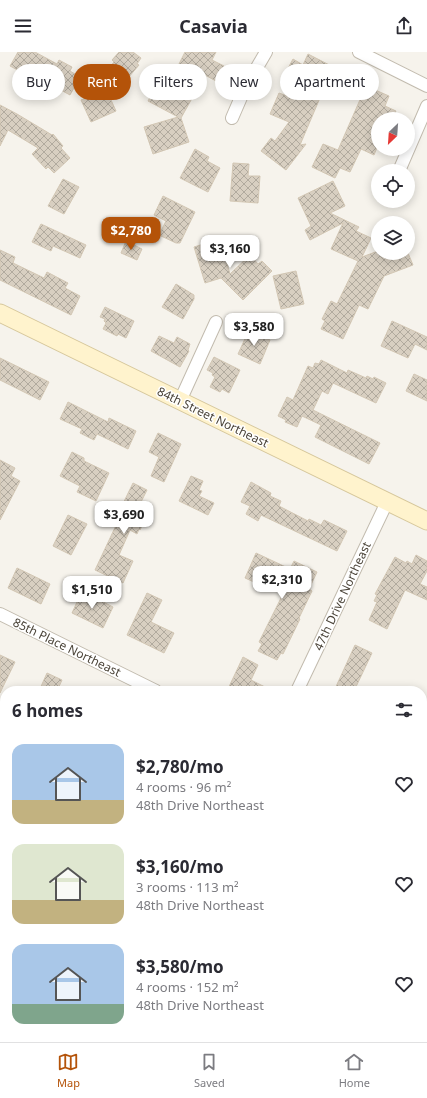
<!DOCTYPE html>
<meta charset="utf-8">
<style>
body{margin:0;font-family:"Noto Sans",sans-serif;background:#f7f7f7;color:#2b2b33;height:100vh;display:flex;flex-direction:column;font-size:15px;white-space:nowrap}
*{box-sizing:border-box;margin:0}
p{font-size:13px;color:#7c7c81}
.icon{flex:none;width:22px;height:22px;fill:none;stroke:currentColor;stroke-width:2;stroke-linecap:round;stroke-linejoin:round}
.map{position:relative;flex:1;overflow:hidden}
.panel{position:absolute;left:0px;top:634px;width:427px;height:356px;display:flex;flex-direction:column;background:#fff;border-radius:16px 16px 0 0;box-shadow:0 2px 10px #0003}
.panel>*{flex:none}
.top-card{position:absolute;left:12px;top:12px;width:403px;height:36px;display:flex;gap:8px}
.needle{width:26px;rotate:205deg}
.controls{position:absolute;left:371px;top:60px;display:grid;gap:8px}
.controls a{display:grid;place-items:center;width:44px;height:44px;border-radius:50%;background:#fff;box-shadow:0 2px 10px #0003;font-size:20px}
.price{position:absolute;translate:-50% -34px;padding:0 9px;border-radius:8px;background:#fff;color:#222;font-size:13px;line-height:26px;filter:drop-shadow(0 1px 2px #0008)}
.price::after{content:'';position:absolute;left:50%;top:24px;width:12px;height:9px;margin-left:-6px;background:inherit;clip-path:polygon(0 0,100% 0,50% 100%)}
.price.current{background:#b45309;color:#fff}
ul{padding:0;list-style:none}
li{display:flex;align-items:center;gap:12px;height:100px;padding:0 12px}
li span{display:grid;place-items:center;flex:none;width:112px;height:80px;border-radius:12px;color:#555}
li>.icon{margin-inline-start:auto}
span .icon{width:48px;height:48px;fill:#fffc;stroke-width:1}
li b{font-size:17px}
h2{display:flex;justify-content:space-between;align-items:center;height:48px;padding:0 12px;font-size:17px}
.chip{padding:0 14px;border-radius:18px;background:#fff;box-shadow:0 2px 10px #0003;font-size:14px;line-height:36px}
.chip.current{background:#b45309;color:#fff}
header{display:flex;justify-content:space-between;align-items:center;height:52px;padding:0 12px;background:#fff;font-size:18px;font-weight:700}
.tab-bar{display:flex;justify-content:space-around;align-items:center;height:56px;border-top:1px solid #e1e1e2;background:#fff;font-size:11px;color:#7c7c81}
.tab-bar a{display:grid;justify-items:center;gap:2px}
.tab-bar .current{color:#b45309}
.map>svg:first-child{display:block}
.building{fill:url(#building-cross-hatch);stroke:#d3c7b4}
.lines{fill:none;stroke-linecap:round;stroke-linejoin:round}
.street-casing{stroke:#c2bbae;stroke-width:14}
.secondary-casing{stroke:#d6c79b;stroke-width:19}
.street{stroke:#fff;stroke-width:12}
.secondary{stroke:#fff3cd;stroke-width:17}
.labels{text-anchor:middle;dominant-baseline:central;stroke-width:3;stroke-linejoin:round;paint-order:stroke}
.street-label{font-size:12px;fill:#4b4439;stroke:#fff}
</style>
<header><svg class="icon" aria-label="menu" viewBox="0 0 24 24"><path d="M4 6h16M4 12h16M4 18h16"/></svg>Casavia<svg class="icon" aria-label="share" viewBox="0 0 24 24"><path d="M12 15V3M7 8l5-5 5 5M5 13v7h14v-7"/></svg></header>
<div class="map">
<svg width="427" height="990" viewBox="0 0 427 990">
<defs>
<pattern id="building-cross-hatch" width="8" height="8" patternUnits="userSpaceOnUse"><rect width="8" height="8" fill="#d8cfc1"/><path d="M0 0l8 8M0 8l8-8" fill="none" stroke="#b1aa9e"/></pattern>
</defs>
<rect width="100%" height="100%" fill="#f6f3ec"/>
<!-- building -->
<g class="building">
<path d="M18 0H35L57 12 59 8 72 15 70 19 80 25 70 43 35 24 33 26 10 14Z"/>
<path d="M119 0H133L141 6 137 12 139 13 122 33 106 20 114 10 112 8Z"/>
<path d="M185 0H216L212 8 224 14 216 29 205 23 181 66 189 90 153 102 144 75 178 65 148 49 161 25 170 30Z"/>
<path d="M308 2 339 18 333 30 328 27 300 93 306 92 286 118 261 99 271 86 275 89 289 70 270 62 279 41 290 45 298 26 286 20 293 7 303 13Z"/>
<path d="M366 34 389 44 385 54 396 59 392 67H378V93L374 103 361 97 350 120 340 116 335 126 312 115 323 92 338 98Z"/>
<path d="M106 37 116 59 91 70 81 48Z"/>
<path d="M0 53 17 62 52 83 53 82 63 94 61 96 70 106 54 121 48 115 46 117 32 102 38 96 8 78 0 94Z"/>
<path d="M195 97 209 105 207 109 220 116 208 140 180 126Z"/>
<path d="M233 111 249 112 248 124H260L258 151 230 149Z"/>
<path d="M63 127 79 135 64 162 48 154Z"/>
<path d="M333 129 345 154 330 161 359 175 356 179 371 186 362 205 378 199V201H408L413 213 384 224 368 257 359 253 343 287 321 277 325 269 322 267 331 249 337 252 358 209 331 197 343 171 310 188 305 178 311 174 298 146Z"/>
<path d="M163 144 195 160 180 191H176L159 183 166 169 154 163Z"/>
<path d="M41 172 86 193 80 206 53 194 51 199 32 190Z"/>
<path d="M220 187 230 222 250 203 258 212 262 209 272 219 243 248 221 226 205 231 194 195Z"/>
<path d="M126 189 142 197 137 208 121 201Z"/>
<path d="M0 198 15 205 13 211 44 226 47 220 68 231 65 236 80 244 71 263 0 228Z"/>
<path d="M296 219 304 252 281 257 273 224Z"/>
<path d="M176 232 194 243V247L183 267 162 255Z"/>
<path d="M105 255 134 269 126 286 118 282 117 284 103 277 106 271 104 269 105 267 100 265Z"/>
<path d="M392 269 427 285V298L415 292 408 306 381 294Z"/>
<path d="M249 278 270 288 260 312 238 302Z"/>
<path d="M159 284 174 291 177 285 190 292 188 298 189 299 180 315 151 299Z"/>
<path d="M214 305 240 318 229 341 222 337 220 340 210 335 215 325 212 323 213 321 207 318Z"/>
<path d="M0 306 49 330 40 348 0 328Z"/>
<path d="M321 308 347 321 348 318 366 326 367 324 373 327 374 325 386 331 376 351 333 331 328 342 322 339 313 358 380 391 369 412 315 385 321 373 302 364 297 375 285 370 286 368 278 364 287 345 293 348 308 314 313 316 315 311 319 312Z"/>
<path d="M414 322 427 328V349L406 339Z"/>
<path d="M68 350 108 370 109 366 136 379 128 397 97 382 94 388 80 381 82 377 60 367Z"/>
<path d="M158 381 181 392 164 430 151 424 159 405 149 400Z"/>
<path d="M72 400 84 406V409L109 421 96 449 77 440 80 434 60 424Z"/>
<path d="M0 408 15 416 11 424 20 429 0 468Z"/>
<path d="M191 424 203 429 199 438 202 439 199 444 214 451 208 463 179 449Z"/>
<path d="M251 430 271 441 270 444 281 449 279 454 308 469 309 467 321 473 324 468 347 479 337 499 261 463 258 469 246 462 250 454 241 450Z"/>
<path d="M133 431 147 438 141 450 151 455 140 478 139 477 137 482 130 478 119 503 133 509 123 531 95 518 119 467 116 466Z"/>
<path d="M68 463 87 472 71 503 53 494Z"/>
<path d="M256 501 290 517 294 509 317 520 309 537 312 539 299 566 300 567 283 602 281 601 277 608 258 599 262 592 259 590 283 542 263 533V534L245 526Z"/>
<path d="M416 503 427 509V519L420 532 427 535V548L405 538 387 577 369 568 377 550 374 549 377 543 375 542 395 505 406 511 407 509 412 512Z"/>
<path d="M17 516 50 532 41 552 8 536Z"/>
<path d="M82 539 113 555 103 576 72 561Z"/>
<path d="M147 541 162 548 151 570 174 581 164 601 127 583Z"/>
<path d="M355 593 372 601 354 639H334Z"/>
<path d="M0 603 15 610 0 641Z"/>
<path d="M243 605 258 613 251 628 273 639H227Z"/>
<path d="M47 621 62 628 57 639H39Z"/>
</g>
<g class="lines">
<defs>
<g id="street">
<path d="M359 0 427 34"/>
<path d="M232 66 245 36 266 0"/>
<path d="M399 119 427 54"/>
<path d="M180 349 216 270"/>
<path d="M0 562 156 639"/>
<path d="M297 639 387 450"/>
<path d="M422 765 427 768"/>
</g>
<g id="secondary">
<path d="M0 261 427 469"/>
<path d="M0 838 5 840"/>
<path d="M302 985 313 990"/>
</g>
</defs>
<!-- street casing -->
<use href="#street" class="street-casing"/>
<!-- secondary casing -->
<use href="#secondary" class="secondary-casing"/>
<!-- street -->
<use href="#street" class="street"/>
<!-- secondary -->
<use href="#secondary" class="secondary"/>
</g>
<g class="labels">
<!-- street labels -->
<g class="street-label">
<text transform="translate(213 365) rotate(26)">84th Street Northeast</text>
<text transform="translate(342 544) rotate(-65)">47th Drive Northeast</text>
<text transform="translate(67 595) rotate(26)">85th Place Northeast</text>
</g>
</g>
</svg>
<div class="controls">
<a><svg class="needle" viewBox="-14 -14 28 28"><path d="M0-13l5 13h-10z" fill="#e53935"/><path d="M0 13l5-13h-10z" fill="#7c7c81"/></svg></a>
<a><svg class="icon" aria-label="locate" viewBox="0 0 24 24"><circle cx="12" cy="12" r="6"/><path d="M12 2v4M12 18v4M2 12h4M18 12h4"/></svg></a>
<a><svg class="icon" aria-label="layers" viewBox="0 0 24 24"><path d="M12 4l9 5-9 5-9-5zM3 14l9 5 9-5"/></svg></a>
</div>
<b class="price current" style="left:131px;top:199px">$2,780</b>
<b class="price" style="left:230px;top:217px">$3,160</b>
<b class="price" style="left:254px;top:295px">$3,580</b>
<b class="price" style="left:124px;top:483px">$3,690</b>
<b class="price" style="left:282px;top:548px">$2,310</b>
<b class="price" style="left:92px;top:558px">$1,510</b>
<div class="top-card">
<a class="chip">Buy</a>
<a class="chip current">Rent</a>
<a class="chip">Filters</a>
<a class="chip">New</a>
<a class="chip">Apartment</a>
</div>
<section class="panel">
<h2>6 homes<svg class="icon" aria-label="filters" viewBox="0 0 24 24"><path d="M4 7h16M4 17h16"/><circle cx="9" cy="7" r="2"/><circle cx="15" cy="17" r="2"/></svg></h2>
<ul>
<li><span style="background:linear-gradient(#a9c7e8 70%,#c2b280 0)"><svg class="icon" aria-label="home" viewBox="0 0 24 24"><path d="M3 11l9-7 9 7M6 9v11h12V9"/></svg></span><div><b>$2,780/mo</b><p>4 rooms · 96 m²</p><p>48th Drive Northeast</p></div><svg class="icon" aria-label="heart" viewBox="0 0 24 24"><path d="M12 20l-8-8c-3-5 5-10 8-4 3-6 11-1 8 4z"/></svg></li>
<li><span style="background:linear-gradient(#dfe7d0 70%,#c2b280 0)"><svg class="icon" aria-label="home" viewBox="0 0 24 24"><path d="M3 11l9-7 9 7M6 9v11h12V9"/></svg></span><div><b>$3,160/mo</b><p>3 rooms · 113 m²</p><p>48th Drive Northeast</p></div><svg class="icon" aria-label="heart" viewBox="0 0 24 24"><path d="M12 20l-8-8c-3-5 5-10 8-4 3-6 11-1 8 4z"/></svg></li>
<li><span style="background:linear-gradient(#a9c7e8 75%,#7fa58c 0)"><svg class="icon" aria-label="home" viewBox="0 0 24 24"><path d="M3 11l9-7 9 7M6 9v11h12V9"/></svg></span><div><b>$3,580/mo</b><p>4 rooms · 152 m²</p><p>48th Drive Northeast</p></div><svg class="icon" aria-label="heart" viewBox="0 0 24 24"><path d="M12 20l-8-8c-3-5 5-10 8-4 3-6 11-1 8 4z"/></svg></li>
</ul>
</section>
</div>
<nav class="tab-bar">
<a class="current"><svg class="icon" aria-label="map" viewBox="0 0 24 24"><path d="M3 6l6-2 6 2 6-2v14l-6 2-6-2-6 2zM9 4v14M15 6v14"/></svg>Map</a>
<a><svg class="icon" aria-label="saved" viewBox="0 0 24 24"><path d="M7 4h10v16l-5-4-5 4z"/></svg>Saved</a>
<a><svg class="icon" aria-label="home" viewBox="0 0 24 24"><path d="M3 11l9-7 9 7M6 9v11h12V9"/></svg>Home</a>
</nav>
